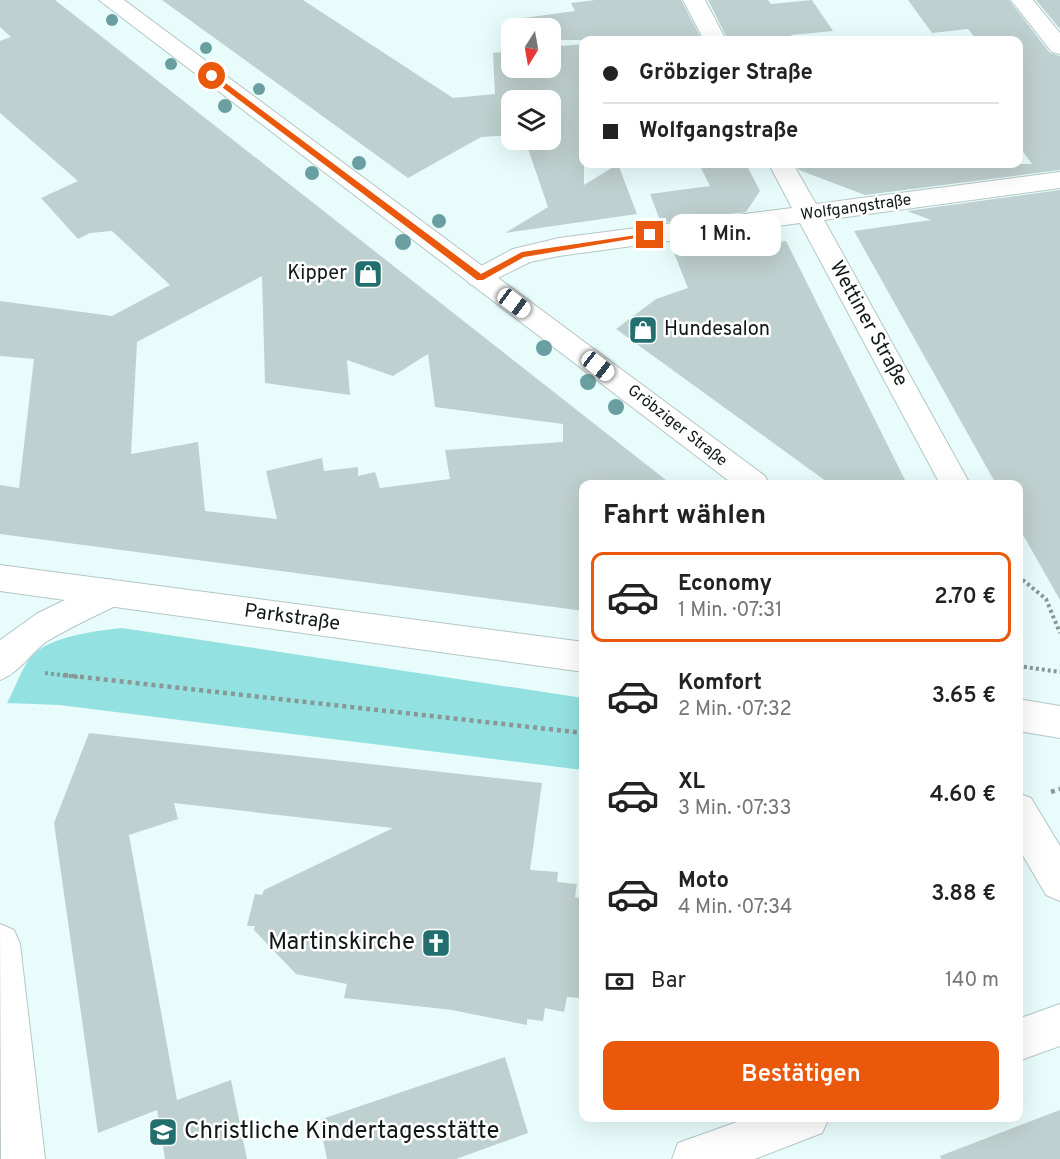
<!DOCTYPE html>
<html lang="de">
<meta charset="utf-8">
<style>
body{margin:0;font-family:Overpass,sans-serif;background:#f2f2f2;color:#222;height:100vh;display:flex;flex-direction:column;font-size:22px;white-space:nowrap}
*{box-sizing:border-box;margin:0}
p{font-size:20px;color:#767676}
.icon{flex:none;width:33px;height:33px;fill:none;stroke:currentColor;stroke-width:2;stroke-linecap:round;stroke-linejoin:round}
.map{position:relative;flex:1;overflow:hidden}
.side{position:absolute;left:579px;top:480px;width:444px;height:642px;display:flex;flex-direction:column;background:#fff;border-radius:12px;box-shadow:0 6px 24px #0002}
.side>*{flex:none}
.hud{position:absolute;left:579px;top:36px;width:444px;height:132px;border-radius:12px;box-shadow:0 6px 24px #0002;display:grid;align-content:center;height:132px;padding:0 24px;background:#fff}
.needle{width:39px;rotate:191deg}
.fabs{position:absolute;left:501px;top:18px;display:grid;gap:12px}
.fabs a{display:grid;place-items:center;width:60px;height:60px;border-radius:12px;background:#fff;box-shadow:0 6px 24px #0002;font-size:30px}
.end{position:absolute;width:27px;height:27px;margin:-14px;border:8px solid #ea580c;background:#fff;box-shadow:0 0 0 3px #fff}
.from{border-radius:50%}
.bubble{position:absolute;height:42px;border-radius:12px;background:#fff;box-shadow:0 6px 24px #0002;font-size:20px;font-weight:600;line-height:42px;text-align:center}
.car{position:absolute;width:18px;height:36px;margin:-18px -9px;border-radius:8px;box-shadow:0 0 4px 2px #0007;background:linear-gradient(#fff 24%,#345 0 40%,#fff 0 76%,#345 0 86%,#fff 0)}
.hud b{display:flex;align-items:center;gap:21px;height:57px;font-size:22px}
.hud b+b{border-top:2px solid #e0e0e0}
.hud i{width:15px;height:15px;background:#222}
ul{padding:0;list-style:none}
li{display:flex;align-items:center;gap:18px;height:90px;margin:0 12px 9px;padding:0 12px;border:3px solid transparent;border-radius:12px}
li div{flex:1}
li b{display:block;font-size:22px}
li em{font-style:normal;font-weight:600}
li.selected{border-color:#ea580c}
li>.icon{width:54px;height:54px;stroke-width:1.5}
h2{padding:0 24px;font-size:27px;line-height:72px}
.pay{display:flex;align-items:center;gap:15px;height:66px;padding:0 24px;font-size:22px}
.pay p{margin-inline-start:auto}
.button{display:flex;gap:12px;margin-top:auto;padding:12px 24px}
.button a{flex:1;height:69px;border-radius:12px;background:#ea580c;color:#fff;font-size:24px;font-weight:600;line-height:69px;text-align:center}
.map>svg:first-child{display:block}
.green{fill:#94e1e1}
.building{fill:#bed0cf;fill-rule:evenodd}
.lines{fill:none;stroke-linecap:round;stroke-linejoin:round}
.street-casing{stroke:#b4c6c6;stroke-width:2}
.secondary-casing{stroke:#b4c6c6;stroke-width:2}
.path-far1{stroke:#8a9797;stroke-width:4;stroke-dasharray:3 3;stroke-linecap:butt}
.path{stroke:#8a9797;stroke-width:4.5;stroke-dasharray:4 4;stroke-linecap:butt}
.street{fill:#fff;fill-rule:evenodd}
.secondary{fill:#fff;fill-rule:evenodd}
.tree{fill:#699fa0}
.route{fill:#ea580c}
.labels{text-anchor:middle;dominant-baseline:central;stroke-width:5;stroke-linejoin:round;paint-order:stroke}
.far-street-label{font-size:16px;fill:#121818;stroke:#fff}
.poi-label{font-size:20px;fill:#121818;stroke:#fff;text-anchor:end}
.street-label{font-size:20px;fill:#121818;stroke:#fff}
.near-poi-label{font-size:24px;fill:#121818;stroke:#fff;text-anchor:end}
</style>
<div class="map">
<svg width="1060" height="1159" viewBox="0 0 1060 1159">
<rect width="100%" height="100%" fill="#e9fcfc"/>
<!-- green -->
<path class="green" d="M 122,628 L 583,698 L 583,770 L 59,705 L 7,703 C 15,689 21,669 31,657 C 49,636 96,631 122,628 Z"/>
<!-- building -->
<g class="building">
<path d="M 0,0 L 55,0 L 671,484 L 584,484 L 584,611 L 0,534 L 0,485 L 19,488 L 34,359 L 0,356 L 0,301 L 112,316 L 170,285 L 112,231 L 90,233 L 78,239 L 41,198 L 78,181 L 0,113 L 0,41 L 11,37 L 0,27 ZM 262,276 L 265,383 L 350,395 L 347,360 L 393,376 L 428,354 L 435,407 L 563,424 L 563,442 L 445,450 L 450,479 L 380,488 L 375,472 L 358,476 L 358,467 L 324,471 L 322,458 L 266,471 L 277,519 L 205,511 L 198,442 L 131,454 L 137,342 Z"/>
<polygon points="162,0 303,0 453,98 495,94 493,53 512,51 512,68 550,68 550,47 584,44 584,185 618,164 637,214 505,233 548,207 525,140 550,140 550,100 512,100 512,135 481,137 408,178"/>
<polygon points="595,0 681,0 702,40 550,40 550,28 512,28 510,40 509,20 575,11 571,3"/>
<polygon points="708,0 768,0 771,4 812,0 833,31 791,35 794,40 728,40"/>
<polygon points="908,0 1009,0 1050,53 1060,56 1060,170 865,195 799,170 795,164 1032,164 1018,145 1018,40 977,40 968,29 932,33"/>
<polygon points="1036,0 1060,0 1060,29"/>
<polygon points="699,164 746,164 760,191 746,212 661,223 650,194 710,186"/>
<polygon points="1060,190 1060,600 1018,526 1018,484 996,484 854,231 931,220 907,211"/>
<polygon points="731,235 720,250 786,241 907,484 830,484 616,329 656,299 688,288 670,243"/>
<polygon points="89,733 542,783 530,870 558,872 557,882 577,884 575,897 584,899 581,998 567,997 564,1012 545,1008 543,1021 527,1019 527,1025 452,1010 344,998 347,984 296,974 254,930 255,926 247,926 255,894 262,895 264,890 393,828 174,803 178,819 129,835 177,1100 231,1080 247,1159 165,1159 157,1110 98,1133 54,823"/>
<polygon points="505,1057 528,1133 456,1159 327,1159 319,1120"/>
<polygon points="1060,1110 1060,1159 941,1159 940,1156"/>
</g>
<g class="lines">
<!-- street casing -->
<g class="street-casing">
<g id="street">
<polygon points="683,0 705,0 726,40 704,40"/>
<polygon points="1011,0 1033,0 1060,33 1060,54 1052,52"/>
<polygon points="769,164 793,164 816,204 1060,172 1060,188 824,220 970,484 940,484 800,223 559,256 530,262 480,287 470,284 466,278 470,272 513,249 559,238 792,208"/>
<path d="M 109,579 L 121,583 L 126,593 L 121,603 C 96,616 70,627 46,642 C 30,654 19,673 0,680 L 0,640 L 38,613 Z"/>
<polygon points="1018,793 1031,798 1060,846 1060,901 1046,895 1018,847"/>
<polygon points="0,924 14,930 20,944 45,1159 1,1159"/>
<polygon points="1060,1004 1060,1046 1018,1061 1018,1019"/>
<polygon points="748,1118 829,1118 822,1133 755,1159 672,1159 678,1143"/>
</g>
</g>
<!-- secondary casing -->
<g class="secondary-casing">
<g id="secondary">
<polygon points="99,0 124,0 765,476 769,484 733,484"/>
<polygon points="0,565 584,642 584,672 0,591"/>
<polygon points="1018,699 1060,706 1060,738 1018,731"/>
</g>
</g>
<!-- path-far1 -->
<g class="path-far1">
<polyline points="1018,576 1046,599 1060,633"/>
<polyline points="1018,666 1060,672"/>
<polyline points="45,673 78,677"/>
</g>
<!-- path -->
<g class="path">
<polyline points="64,675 584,733"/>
<polyline points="1051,792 1060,789"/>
</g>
<!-- street -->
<use href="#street" class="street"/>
<!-- secondary -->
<use href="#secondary" class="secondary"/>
</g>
<!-- trees -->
<g class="tree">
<circle cx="112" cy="20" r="6"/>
<circle cx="206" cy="48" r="6"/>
<circle cx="171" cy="64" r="6"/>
<circle cx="259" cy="89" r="6"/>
<circle cx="225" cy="106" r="7"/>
<circle cx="359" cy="163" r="7"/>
<circle cx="312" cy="173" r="7"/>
<circle cx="439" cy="221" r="7"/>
<circle cx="403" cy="242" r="8"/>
<circle cx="544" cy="348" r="8"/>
<circle cx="588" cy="382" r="8"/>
<circle cx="616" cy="407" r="8"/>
</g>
<!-- route -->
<polygon class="route" points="210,75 215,75 481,274 522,252 650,233 654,235 524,257 483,280 477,280 210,78"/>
<!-- icons -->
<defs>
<g id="shop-square" transform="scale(1.5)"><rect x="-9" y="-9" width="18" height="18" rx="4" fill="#236f6f" stroke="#fff"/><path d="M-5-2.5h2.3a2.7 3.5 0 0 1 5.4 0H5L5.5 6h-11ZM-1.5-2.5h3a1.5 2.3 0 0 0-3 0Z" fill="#fff"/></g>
<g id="church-square" transform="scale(1.5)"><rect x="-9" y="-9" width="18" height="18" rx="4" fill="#236f6f" stroke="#fff"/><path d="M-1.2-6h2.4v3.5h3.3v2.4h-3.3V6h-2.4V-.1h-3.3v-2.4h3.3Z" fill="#fff"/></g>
<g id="school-square" transform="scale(1.5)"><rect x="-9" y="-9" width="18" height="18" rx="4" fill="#236f6f" stroke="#fff"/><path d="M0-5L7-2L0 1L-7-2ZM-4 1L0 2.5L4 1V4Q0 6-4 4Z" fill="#fff"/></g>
</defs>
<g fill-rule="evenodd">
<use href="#shop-square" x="368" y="274"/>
<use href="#shop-square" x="643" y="330"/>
<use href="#church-square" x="436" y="943"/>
<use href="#school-square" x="163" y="1132"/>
</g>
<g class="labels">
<!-- far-street labels -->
<g class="far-street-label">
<text transform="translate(856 208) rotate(-8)">Wolfgangstraße</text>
<text transform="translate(677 426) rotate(38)">Gröbziger Straße</text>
</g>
<!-- poi labels -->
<g class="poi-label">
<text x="347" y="274">Kipper</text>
<text x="664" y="330" text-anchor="start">Hundesalon</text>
</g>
<!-- street labels -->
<g class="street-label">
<text transform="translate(868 324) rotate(61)">Wettiner Straße</text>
<text transform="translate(292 618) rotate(8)">Parkstraße</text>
</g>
<!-- near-poi labels -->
<g class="near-poi-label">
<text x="415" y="943">Martinskirche</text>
<text x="184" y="1132" text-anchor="start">Christliche Kindertagesstätte</text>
</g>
</g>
</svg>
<div class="fabs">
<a><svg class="needle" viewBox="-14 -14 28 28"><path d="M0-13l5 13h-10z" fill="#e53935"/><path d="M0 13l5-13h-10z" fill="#767676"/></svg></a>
<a><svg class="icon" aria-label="layers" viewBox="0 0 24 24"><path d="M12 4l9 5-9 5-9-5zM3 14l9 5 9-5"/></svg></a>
</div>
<i class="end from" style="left:212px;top:76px"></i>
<i class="end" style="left:650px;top:235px"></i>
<div class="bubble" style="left:670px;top:214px;width:111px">1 Min.</div>
<i class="car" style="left:514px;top:303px;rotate:127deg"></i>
<i class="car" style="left:598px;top:366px;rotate:128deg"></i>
<div class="hud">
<b><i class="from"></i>Gröbziger Straße</b>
<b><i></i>Wolfgangstraße</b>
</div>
<section class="side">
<h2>Fahrt wählen</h2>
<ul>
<li class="selected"><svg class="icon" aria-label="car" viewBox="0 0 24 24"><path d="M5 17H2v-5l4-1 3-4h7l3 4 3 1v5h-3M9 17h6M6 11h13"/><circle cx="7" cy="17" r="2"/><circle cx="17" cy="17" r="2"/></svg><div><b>Economy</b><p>1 Min. · 07:31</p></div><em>2.70 €</em></li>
<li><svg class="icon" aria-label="car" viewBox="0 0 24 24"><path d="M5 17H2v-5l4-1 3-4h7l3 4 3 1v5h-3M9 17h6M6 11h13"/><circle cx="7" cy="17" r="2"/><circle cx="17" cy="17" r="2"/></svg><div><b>Komfort</b><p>2 Min. · 07:32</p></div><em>3.65 €</em></li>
<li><svg class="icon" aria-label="car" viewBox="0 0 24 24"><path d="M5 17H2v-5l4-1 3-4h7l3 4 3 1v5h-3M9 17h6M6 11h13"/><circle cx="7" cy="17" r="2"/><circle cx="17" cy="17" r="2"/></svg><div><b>XL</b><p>3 Min. · 07:33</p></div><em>4.60 €</em></li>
<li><svg class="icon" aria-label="car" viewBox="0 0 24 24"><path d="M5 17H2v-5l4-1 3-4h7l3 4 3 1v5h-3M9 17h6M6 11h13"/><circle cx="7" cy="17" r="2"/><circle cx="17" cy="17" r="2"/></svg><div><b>Moto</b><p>4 Min. · 07:34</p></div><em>3.88 €</em></li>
</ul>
<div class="pay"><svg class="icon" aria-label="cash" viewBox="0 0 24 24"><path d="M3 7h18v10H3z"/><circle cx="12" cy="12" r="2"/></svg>Bar<p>140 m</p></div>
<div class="button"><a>Bestätigen</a></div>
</section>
</div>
